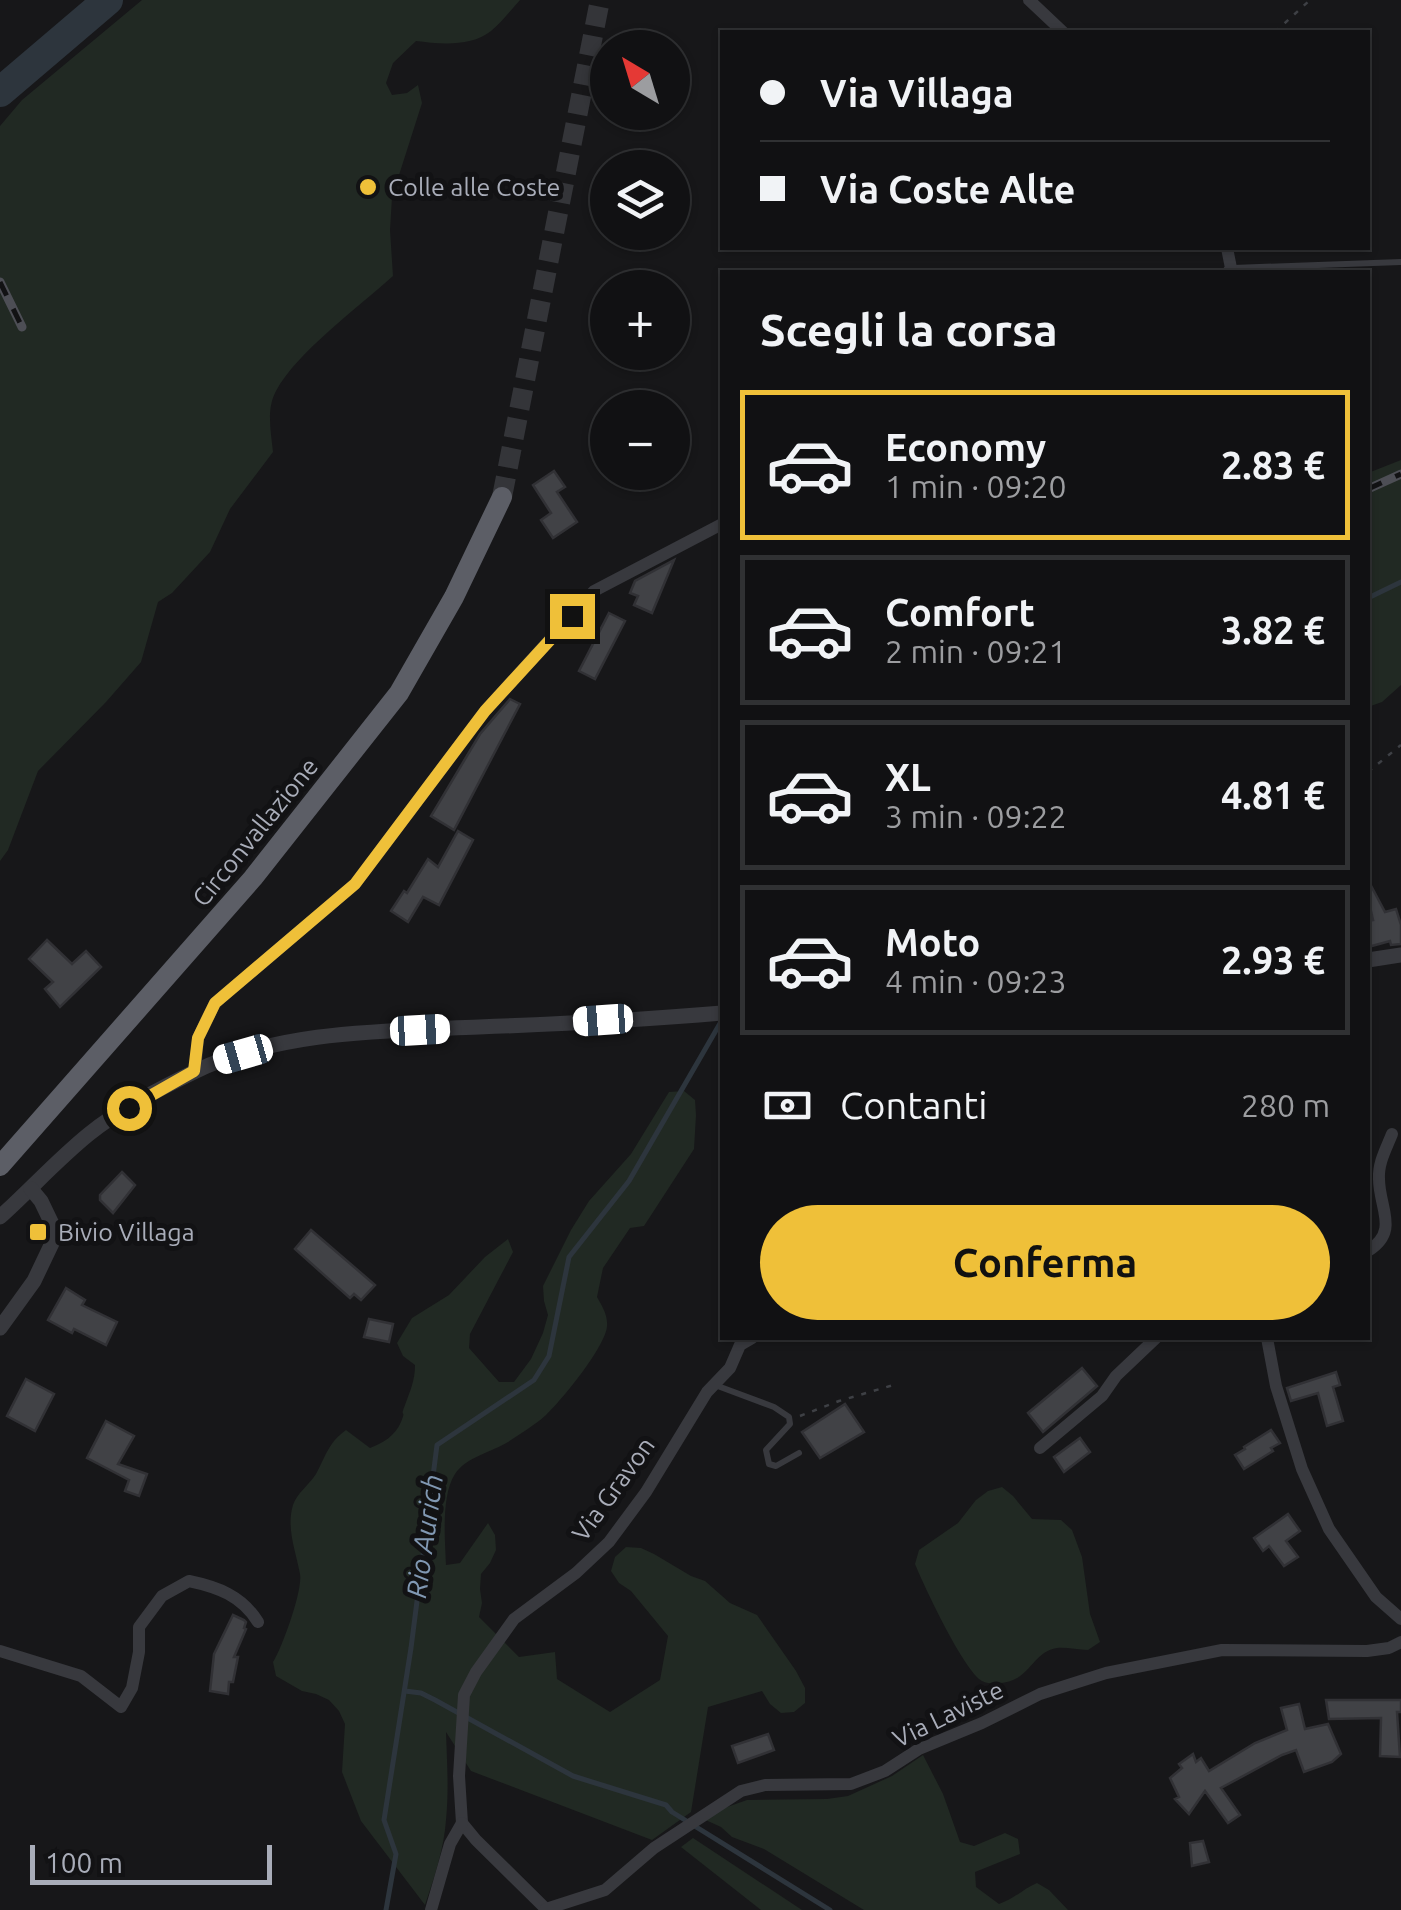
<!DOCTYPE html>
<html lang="it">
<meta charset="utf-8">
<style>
body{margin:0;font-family:Ubuntu,sans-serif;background:#1e1f21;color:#f1f3f6;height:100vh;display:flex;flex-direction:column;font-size:38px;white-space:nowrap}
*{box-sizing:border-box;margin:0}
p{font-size:32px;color:#9c9da0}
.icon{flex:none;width:55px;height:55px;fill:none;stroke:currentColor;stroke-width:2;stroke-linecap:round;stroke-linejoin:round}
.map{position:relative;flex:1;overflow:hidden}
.sheet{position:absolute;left:720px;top:270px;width:650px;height:1070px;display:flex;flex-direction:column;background:#111113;border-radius:0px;box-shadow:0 2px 8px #0004,0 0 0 2px #303133}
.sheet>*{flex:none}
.guide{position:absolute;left:720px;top:30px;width:650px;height:220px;border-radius:0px;box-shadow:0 2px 8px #0004,0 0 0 2px #303133;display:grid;align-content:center;height:220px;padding:0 40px;background:#111113}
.needle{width:65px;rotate:322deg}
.fabs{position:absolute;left:590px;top:30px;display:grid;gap:20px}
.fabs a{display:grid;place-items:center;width:100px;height:100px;border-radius:50%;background:#111113;box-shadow:0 2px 8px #0004,0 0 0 2px #303133;font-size:50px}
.scale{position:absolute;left:30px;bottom:25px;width:242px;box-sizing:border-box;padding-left:10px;border:5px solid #a9adb9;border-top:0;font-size:28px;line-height:35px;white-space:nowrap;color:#a9adb9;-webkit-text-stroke:8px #121214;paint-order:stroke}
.end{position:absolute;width:45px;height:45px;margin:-22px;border:12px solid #efc039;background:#111;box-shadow:0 0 0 5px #111}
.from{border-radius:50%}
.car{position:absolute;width:30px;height:60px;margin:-30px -15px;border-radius:12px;box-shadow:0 0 8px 2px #0007;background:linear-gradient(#fff 24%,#345 0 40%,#fff 0 76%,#345 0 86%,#fff 0)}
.guide b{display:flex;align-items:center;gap:35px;height:95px;font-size:38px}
.guide b+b{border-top:2px solid #303133}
.guide i{width:25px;height:25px;background:#f1f3f6}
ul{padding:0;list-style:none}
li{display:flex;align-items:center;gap:30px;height:150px;margin:0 20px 15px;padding:0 20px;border:5px solid #303133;border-radius:0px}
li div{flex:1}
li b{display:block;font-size:38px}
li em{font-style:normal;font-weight:700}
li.current{border-color:#efc039}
li>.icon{width:90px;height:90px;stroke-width:1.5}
h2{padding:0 40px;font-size:45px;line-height:120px}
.pay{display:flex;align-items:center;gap:25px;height:110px;padding:0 40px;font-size:38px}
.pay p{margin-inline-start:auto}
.cta{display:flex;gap:20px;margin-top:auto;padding:20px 40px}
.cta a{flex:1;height:115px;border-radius:60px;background:#efc039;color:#111;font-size:40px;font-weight:700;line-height:115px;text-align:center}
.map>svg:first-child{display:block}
.green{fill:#212923}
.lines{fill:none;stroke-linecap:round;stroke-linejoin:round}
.stream{stroke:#2d353d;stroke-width:5}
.river{stroke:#2d353d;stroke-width:30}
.building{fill:#414246;stroke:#313135;stroke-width:2.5}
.trunk-tunnel{stroke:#343539;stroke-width:20;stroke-dasharray:20 10;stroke-linecap:butt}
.path{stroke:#3e4045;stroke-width:2.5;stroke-dasharray:5 8;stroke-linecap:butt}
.service{stroke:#38393e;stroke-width:6}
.minor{stroke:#38393e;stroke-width:12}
.tertiary{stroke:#38393e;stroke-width:15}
.trunk{stroke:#5c5e66;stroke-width:20}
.rail-casing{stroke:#4d4e55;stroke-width:9}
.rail{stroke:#121214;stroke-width:5;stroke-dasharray:15;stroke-linecap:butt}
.route{stroke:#efc039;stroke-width:12}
.poi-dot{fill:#efc039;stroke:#121214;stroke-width:4}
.labels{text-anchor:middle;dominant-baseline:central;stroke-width:10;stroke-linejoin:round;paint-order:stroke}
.poi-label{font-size:25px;fill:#a9adb9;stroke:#121214;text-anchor:start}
.street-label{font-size:25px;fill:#a9adb9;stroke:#121214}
.water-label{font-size:28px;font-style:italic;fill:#8198b3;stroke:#121214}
</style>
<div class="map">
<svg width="1401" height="1910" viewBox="0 0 1401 1910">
<rect width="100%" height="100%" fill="#171719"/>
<!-- green -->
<g class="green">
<path d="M 142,0 L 520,0 C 511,10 501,23 491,31 C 471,47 440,44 416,41 L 393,63 L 386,83 L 392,95 L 407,93 L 418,85 L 422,103 L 392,197 L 390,230 L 393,276 C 360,306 296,353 276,391 C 266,409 271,432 273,452 L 230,509 L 210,552 L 172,593 L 158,602 L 141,662 L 106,702 L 38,771 L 8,850 L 0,861 L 0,126 L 22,100 Z"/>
<polygon points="1401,460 1401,685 1382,702 1368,707 1368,473"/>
<path d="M 684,1091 L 695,1100 L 696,1115 L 694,1149 L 644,1226 L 630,1228 L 603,1268 L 597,1297 C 602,1306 608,1315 607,1326 C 606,1346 562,1400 546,1415 C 535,1425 521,1433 508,1442 C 492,1452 466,1457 455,1474 C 441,1495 445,1540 446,1565 L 460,1563 L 488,1523 L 495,1535 L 496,1550 L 490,1563 L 481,1574 L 480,1589 L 482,1603 L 479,1617 L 519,1657 L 555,1652 L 557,1679 L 610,1712 L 660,1680 L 668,1636 L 631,1591 L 619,1583 L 611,1571 L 615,1557 L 626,1547 L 641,1548 L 654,1554 L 691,1576 L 705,1581 L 730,1603 L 757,1615 L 796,1671 L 805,1688 L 805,1703 L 794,1712 L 781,1713 L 770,1704 L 762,1691 L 708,1707 L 691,1812 L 652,1840 L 471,1771 L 446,1732 C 447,1762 449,1791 446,1820 C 444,1849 434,1878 425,1905 L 361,1821 L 342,1772 L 345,1724 L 339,1711 L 329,1700 L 316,1694 L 302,1691 L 276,1676 L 273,1662 C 282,1648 303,1590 300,1574 C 296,1552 286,1528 293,1505 C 297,1493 309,1485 316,1474 C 326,1456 328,1443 346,1430 L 370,1448 C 383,1443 395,1436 401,1422 C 407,1407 399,1420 405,1405 C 410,1391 415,1381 415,1365 L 403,1356 L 397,1343 L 412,1318 L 449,1295 L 485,1257 L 508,1239 L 513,1252 L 470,1334 L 469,1348 L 499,1382 L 514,1382 L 531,1359 L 543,1333 L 548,1315 L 544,1301 L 543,1286 L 571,1230 L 589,1201 L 631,1154 L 669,1092 Z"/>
<path d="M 1002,1487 L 1013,1496 L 1032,1519 L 1061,1520 L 1072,1530 L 1082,1557 L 1090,1614 L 1100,1642 L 1088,1650 C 1078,1650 1066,1647 1057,1648 C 1036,1651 1031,1673 1013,1680 C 1004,1684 990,1685 982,1681 C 964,1671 924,1586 915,1564 L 919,1550 L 958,1523 L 976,1500 L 988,1491 Z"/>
<path d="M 923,1755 L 943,1794 L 960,1842 L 974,1846 L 1005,1833 L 1018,1839 L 1020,1854 L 975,1872 L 976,1887 L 999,1904 C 1014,1899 1023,1889 1037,1883 L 1049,1890 L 1068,1910 L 864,1910 L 764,1849 L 732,1837 L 721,1827 L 699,1817 L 747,1800 L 827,1799 L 848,1796 L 892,1776 Z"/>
<polygon points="693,1838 802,1910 761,1910 681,1847"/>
</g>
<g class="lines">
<!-- stream -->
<g class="stream">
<polyline points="1368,598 1401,582"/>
<polyline points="405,1691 421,1693 435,1700 573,1776 666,1805 672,1812 830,1910"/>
<polyline points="386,1910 396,1854 384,1820 411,1648 437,1445 534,1380 549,1356 569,1257 629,1181 722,1020"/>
</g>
<!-- river -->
<polyline class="river" points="0,92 108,0"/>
</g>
<!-- building -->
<g class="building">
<polygon points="554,471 565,487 557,492 577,522 553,538 541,520 551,513 533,485"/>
<polygon points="674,560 652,613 634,605 638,596 630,593 635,581"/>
<polygon points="609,613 625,621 595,679 579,671"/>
<polygon points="510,699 520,704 454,830 431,816 480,734"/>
<polygon points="458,831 473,840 439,905 423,897 408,922 391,911 404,891 407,893 428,859 438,867"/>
<polygon points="1368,880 1385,912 1396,909 1401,925 1401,944 1391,945 1390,941 1368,947 1368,921 1373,920 1368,898"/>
<polygon points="47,940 72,964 86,951 101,967 60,1007 45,989 53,982 29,959"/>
<polygon points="122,1172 135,1185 113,1213 100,1200 100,1195"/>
<polygon points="311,1230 375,1285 361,1300 354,1294 350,1298 295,1249"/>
<polygon points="66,1288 85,1300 82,1305 117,1322 106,1345 74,1329 72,1333 48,1320"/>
<polygon points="369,1319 393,1324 389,1342 364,1337"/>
<polygon points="1082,1368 1097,1386 1043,1432 1028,1413"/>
<polygon points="1336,1372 1340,1385 1333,1387 1343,1421 1327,1426 1318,1393 1291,1401 1287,1388"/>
<polygon points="26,1379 54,1394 35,1431 7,1416"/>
<polygon points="845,1404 864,1432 820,1458 802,1432"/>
<polygon points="106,1421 134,1436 118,1464 147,1474 139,1496 125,1491 129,1480 87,1458"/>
<polygon points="1271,1430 1280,1443 1271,1448 1273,1451 1244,1469 1235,1455 1245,1449 1244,1447"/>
<polygon points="1080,1438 1090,1452 1064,1472 1054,1457"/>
<polygon points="1288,1514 1300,1531 1286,1541 1298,1557 1284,1566 1269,1546 1263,1551 1254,1538"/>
<polygon points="233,1615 244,1620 246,1622 244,1628 246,1629 234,1657 238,1657 233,1682 229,1682 228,1694 210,1691 214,1654"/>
<polygon points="1326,1700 1401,1700 1401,1712 1397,1712 1400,1757 1380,1756 1381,1718 1329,1719"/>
<polygon points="1299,1704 1305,1729 1328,1724 1341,1754 1332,1762 1304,1772 1296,1750 1282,1755 1221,1788 1240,1815 1228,1823 1205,1791 1189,1814 1175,1799 1179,1797 1170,1778 1182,1768 1179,1764 1193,1754 1196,1762 1201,1758 1209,1771 1255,1743 1287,1730 1281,1708"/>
<polygon points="768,1734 774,1750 738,1763 732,1746"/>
<polygon points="1203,1841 1209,1862 1192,1866 1190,1843"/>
</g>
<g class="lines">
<!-- trunk-tunnel -->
<polyline class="trunk-tunnel" points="502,497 600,0"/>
<!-- path -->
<g class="path">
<polyline points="1275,32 1310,0"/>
<polyline points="1368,772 1401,745"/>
<polyline points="800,1416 839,1401 897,1384"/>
</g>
<!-- service -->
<g class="service">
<polyline points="1233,268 1401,262"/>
<polyline points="715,1385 774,1407 789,1417 790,1424 766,1450 769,1464 776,1466 799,1453"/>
</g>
<!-- minor -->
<g class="minor">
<polyline points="1029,0 1063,32"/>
<polyline points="1227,248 1231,268 1228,272"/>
<polyline points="195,1071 198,1038 215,1003 355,884 485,711 594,591 722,524"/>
<path d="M 1368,1251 C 1400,1231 1379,1208 1379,1179 C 1378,1163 1386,1149 1392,1134"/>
<polyline points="1267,1338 1276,1386 1302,1469 1329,1529 1376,1597 1401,1619"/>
<polyline points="1040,1448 1102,1396 1116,1376 1156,1338"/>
<path d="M 0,1651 L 81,1676 L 121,1707 L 132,1688 L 139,1652 L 139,1627 L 162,1596 L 189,1581 C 218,1587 242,1596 258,1622"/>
<polyline points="462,1823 459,1776 464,1695 476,1672 514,1619 576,1573 609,1542 646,1492 707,1392 730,1368 740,1345 752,1338"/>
<polyline points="462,1823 476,1840 547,1910"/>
<polyline points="546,1909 605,1890 654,1848 741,1791 765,1785 851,1784 885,1771 919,1749 982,1723 1040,1694 1106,1673 1222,1650 1367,1651 1389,1648 1401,1642"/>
<polyline points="431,1910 450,1844 462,1823"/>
</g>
<!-- tertiary -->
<g class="tertiary">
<polyline points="1368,960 1401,955"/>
<path d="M 0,1217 C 30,1190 58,1159 89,1134 C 120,1109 159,1089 194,1072 C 279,1030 387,1031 479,1027 C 560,1024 641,1020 722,1013"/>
<polyline points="0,1328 34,1281 54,1239 53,1226 41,1201 31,1189"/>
</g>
<!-- trunk -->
<polyline class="trunk" points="0,1166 253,878 399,693 454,597 502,497"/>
<!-- rail casing -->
<g class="rail-casing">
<g id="rail">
<polyline points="0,282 22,327"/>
<polyline points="1368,489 1401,474"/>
</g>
</g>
<!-- rail -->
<use href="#rail" class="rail"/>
</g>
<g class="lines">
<!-- route -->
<polyline class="route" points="129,1108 194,1071 198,1038 215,1003 355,884 485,711 572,616"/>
</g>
<!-- markers -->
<g class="poi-dot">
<circle cx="368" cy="187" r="10"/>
<rect x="28" y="1222" width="20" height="20" rx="5"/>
</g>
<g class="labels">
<!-- poi labels -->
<g class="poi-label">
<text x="388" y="187">Colle alle Coste</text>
<text x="58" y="1232">Bivio Villaga</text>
</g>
<!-- street labels -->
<g class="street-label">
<text transform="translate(255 832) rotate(-51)">Circonvallazione</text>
<text transform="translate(613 1489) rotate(-54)">Via Gravon</text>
<text transform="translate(948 1714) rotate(-26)">Via Laviste</text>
</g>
<!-- water labels -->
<g class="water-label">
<text transform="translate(424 1536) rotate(-82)">Rio Aurich</text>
</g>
</g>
</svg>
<div class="fabs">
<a><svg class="needle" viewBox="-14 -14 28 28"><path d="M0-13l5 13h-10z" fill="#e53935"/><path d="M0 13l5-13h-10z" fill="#9c9da0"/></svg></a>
<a><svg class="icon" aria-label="layers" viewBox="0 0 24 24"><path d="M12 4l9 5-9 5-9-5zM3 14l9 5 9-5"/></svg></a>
<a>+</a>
<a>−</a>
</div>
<div class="scale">100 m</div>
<i class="end from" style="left:129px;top:1108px"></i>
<i class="end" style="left:572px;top:616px"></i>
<i class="car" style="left:603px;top:1020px;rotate:266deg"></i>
<i class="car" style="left:420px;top:1030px;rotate:87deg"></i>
<i class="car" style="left:243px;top:1054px;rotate:254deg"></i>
<div class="guide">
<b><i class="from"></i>Via Villaga</b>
<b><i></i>Via Coste Alte</b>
</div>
<section class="sheet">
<h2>Scegli la corsa</h2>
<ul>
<li class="current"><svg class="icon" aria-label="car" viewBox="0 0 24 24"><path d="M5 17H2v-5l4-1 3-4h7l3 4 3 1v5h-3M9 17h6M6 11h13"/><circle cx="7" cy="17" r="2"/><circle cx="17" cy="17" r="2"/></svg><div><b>Economy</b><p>1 min · 09:20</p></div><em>2.83 €</em></li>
<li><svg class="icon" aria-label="car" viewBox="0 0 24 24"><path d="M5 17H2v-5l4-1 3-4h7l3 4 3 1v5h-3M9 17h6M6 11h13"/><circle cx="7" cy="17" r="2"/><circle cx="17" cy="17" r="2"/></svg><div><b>Comfort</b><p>2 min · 09:21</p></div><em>3.82 €</em></li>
<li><svg class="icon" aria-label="car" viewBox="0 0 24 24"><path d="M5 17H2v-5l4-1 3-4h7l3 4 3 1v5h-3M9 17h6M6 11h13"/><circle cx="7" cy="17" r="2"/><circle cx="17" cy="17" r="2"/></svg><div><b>XL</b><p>3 min · 09:22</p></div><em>4.81 €</em></li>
<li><svg class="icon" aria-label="car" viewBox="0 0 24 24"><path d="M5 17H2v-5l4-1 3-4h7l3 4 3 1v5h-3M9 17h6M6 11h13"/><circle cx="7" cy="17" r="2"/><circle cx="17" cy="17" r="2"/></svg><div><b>Moto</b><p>4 min · 09:23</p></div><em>2.93 €</em></li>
</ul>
<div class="pay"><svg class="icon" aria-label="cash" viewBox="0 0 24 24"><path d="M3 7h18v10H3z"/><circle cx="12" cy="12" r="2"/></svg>Contanti<p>280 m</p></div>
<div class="cta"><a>Conferma</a></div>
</section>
</div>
